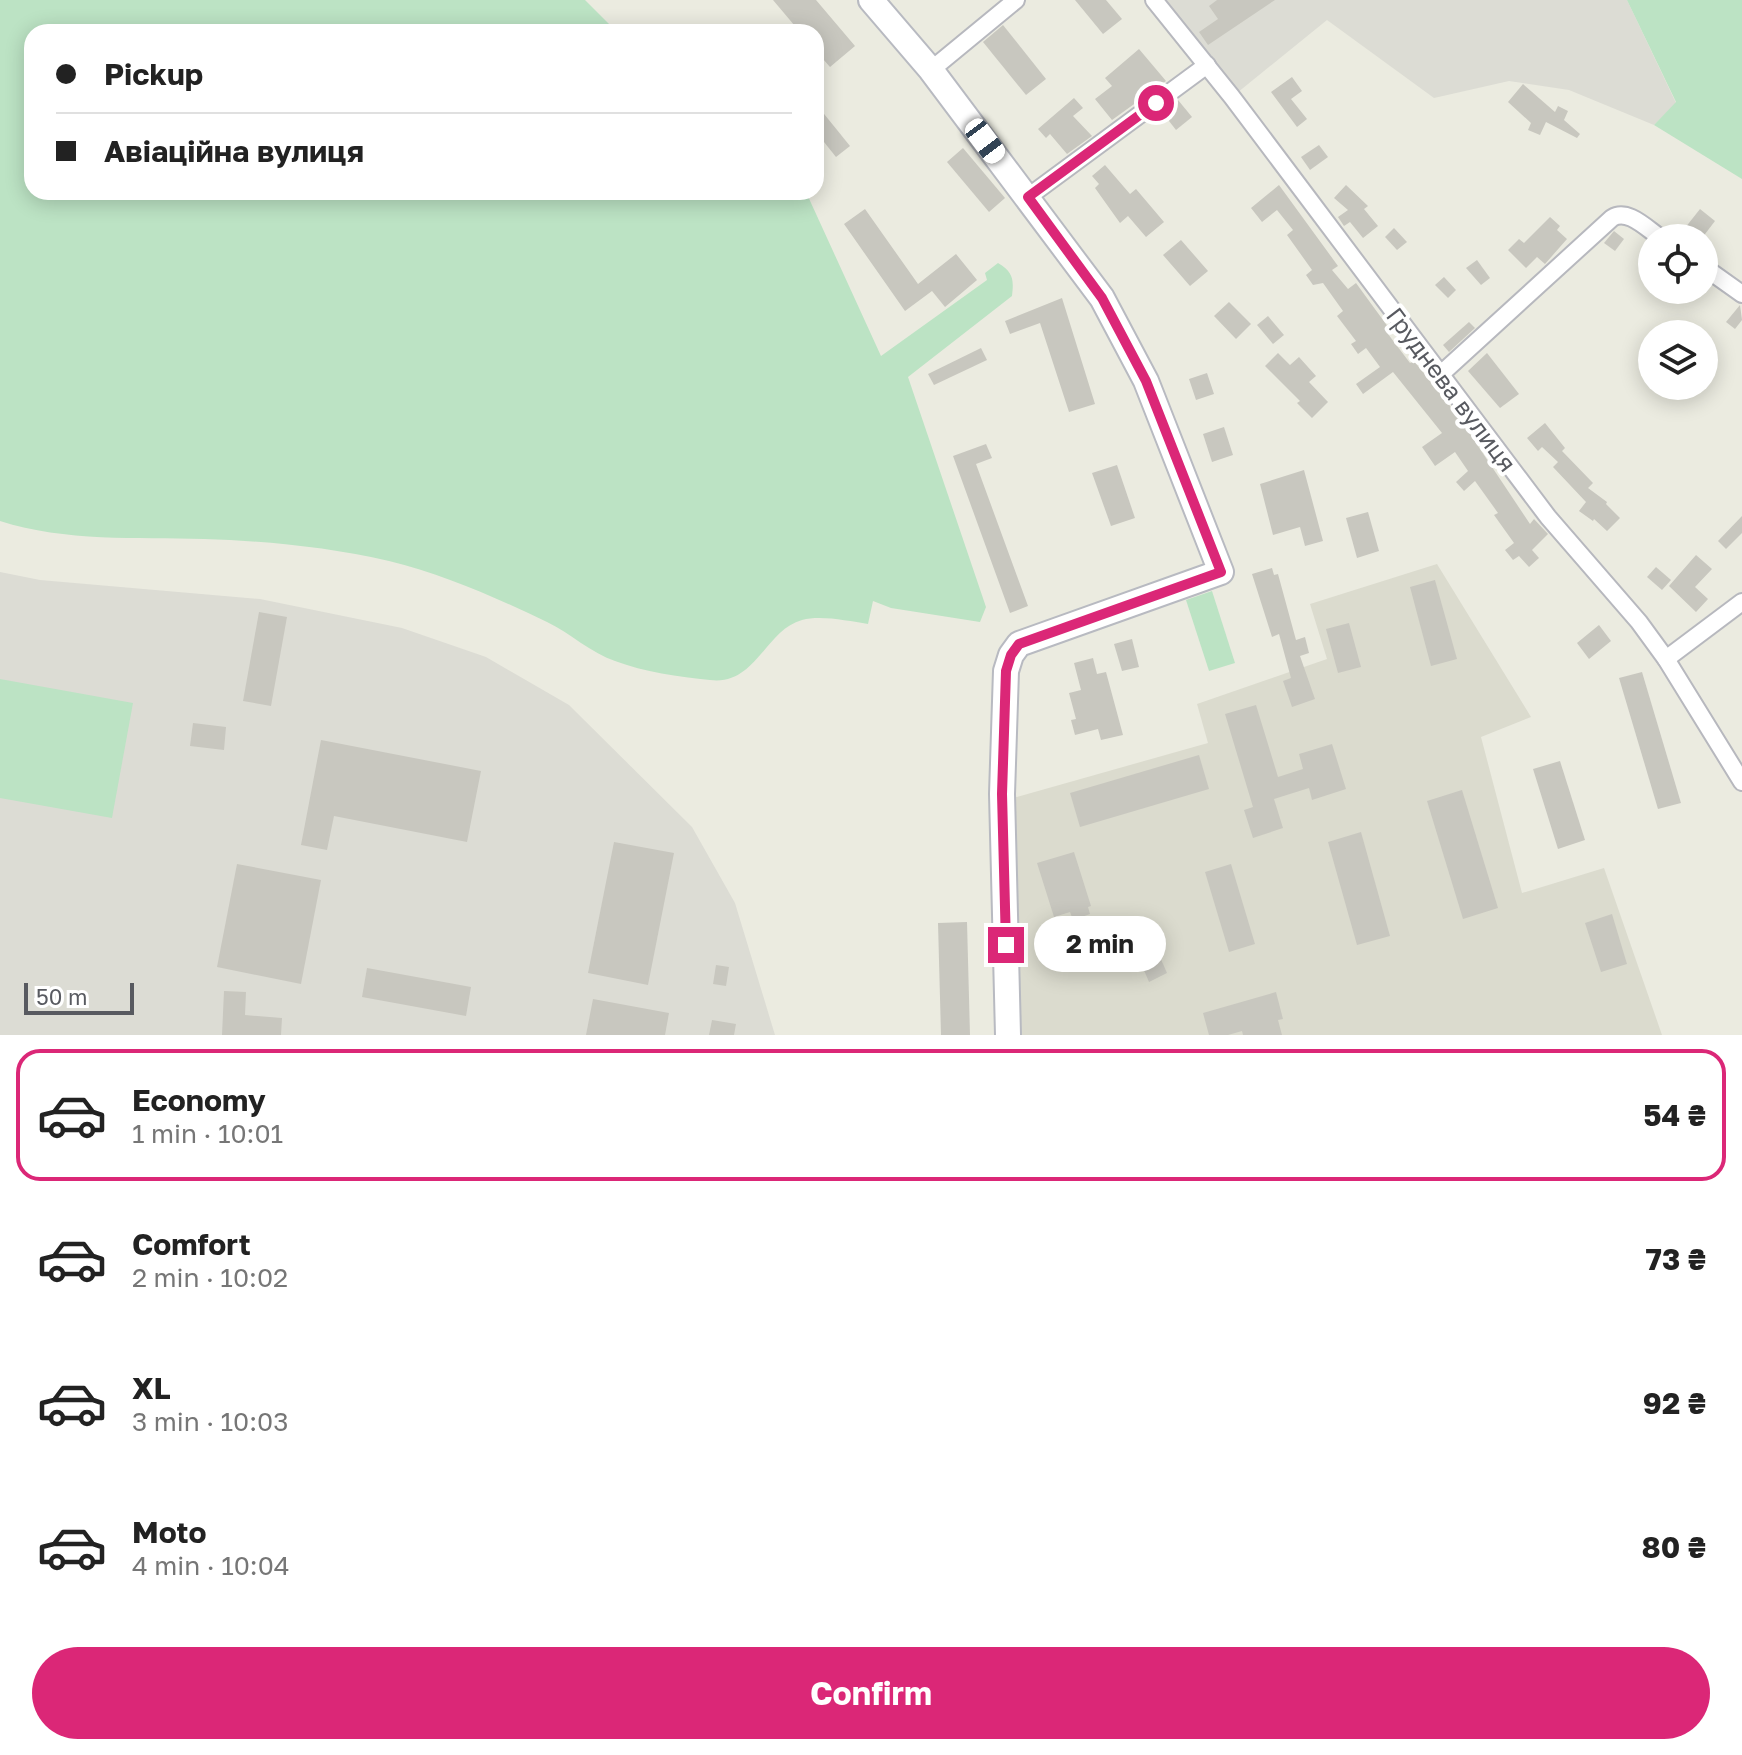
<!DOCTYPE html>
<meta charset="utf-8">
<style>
body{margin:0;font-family:"Golos Text",sans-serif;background:#f6f6f6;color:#222;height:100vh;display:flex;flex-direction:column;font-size:30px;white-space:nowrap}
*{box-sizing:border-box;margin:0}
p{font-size:26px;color:#767676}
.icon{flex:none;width:44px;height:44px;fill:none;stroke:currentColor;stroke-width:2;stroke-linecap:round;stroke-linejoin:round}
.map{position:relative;height:1035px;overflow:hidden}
.details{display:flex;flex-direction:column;background:#fff;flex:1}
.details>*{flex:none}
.hud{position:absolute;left:24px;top:24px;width:800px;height:176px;border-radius:24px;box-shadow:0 4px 20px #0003;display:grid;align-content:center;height:176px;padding:0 32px;background:#fff}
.fabs{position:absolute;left:1638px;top:224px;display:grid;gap:16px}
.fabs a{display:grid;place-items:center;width:80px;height:80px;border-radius:50%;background:#fff;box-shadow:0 4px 20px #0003;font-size:40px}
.scale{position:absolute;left:24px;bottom:20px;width:110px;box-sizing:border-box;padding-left:8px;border:4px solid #585a60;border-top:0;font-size:22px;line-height:28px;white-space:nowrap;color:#585a60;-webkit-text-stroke:6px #fff;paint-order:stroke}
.end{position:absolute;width:36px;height:36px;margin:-18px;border:10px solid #db2777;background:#fff;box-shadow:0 0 0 4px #fff}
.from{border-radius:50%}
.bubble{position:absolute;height:56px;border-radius:28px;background:#fff;box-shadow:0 4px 20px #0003;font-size:26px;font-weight:700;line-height:56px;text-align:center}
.car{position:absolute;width:24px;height:48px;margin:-24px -12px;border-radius:10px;box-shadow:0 0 6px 2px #0007;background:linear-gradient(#fff 24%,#345 0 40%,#fff 0 76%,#345 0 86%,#fff 0)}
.hud b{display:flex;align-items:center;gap:28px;height:76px;font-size:30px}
.hud b+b{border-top:2px solid #e0e0e0}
.hud i{width:20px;height:20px;background:#222}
ul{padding:14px 0 0;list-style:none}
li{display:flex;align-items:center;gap:24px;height:132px;margin:0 16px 12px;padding:0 16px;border:4px solid transparent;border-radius:24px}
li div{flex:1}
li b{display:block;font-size:30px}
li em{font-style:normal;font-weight:700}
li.on{border-color:#db2777}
li>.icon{width:72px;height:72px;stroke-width:1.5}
.button{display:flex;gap:16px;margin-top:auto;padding:16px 32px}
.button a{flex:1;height:92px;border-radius:48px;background:#db2777;color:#fff;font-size:32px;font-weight:700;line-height:92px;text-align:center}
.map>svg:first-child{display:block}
.industrial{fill:#dcdcd4}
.education{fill:#dbdbce}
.green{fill:#bce3c4}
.building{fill:#c8c7bf}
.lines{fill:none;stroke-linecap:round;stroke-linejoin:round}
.street-casing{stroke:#b7b8be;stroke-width:20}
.secondary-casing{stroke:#b8bac1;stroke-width:28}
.street{stroke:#fff;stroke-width:16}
.secondary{stroke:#fff;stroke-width:24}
.route{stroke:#db2777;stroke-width:10}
.labels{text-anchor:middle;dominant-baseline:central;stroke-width:8;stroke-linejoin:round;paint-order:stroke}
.street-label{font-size:24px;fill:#585a60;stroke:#fff}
</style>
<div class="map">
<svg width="1742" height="1035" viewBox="0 0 1742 1035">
<rect width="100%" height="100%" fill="#ebebe0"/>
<!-- industrial -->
<g class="industrial">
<polygon points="1154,0 1627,0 1676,103 1654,125 1569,90 1509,81 1434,98 1327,20 1232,97"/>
<polygon points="0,572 40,580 260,599 402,628 486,657 569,705 692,827 735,903 775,1035 0,1035"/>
</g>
<!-- education -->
<polygon class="education" points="1437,564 1531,717 1481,737 1522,893 1604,868 1662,1035 1019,1035 1013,798 1208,743 1197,704 1327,659 1310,604"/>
<!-- green -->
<g class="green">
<path d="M 0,0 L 585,0 L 617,32 L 32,32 L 32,192 L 806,192 L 881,356 L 987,280 L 985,273 L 998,263 C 1013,272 1014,279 1012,296 L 908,377 L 986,607 L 980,622 L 891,608 L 873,601 L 868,624 C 848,621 821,615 802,620 C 765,630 756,686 710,680 C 679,677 644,672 615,661 C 591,653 570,633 547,622 C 497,598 443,574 389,561 C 328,547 266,541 204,539 C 136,537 66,542 0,521 Z"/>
<polygon points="1627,0 1742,0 1742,179 1654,125 1676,102"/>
<polygon points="1212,591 1235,663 1209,671 1186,600"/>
<polygon points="0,679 133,703 112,818 0,798"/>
</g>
<!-- building -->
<g class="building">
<polygon points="773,0 816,0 855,46 830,67 816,51 816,32 800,32"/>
<polygon points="1075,0 1106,0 1122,19 1103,34"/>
<polygon points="1217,0 1275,0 1208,45 1199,32 1218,19 1209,6"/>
<polygon points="1003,25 1046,79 1026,95 983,42"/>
<polygon points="1139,49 1166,81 1112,120 1095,99 1112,86 1105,78"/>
<polygon points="1292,77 1302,91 1291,99 1307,119 1297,127 1271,92"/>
<polygon points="1523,84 1555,112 1558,106 1568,111 1564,120 1580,134 1577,138 1546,122 1540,135 1528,130 1531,123 1508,102"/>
<polygon points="1074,98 1083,108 1073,116 1092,136 1067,154 1050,134 1046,138 1038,129"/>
<polygon points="1178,100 1192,117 1176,130 1162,112"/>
<polygon points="816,104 850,146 836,157 816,132"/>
<polygon points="1319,145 1328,157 1310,170 1301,157"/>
<polygon points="963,148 1005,198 989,212 947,162"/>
<polygon points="1105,165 1130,194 1136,189 1164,222 1146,237 1128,216 1120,223 1095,188 1099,184 1092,176"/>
<polygon points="1279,185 1338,266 1332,270 1348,289 1356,283 1391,331 1388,334 1410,363 1414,361 1458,416 1530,524 1534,519 1548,534 1532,550 1539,558 1529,567 1519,556 1513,560 1505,550 1514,543 1494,515 1498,513 1475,481 1464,491 1456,482 1468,471 1455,452 1435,466 1422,447 1442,433 1393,372 1363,394 1356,384 1380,367 1366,348 1358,354 1351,344 1356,341 1337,316 1343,311 1323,283 1313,285 1306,275 1312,270 1287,235 1293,230 1277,210 1262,222 1251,208"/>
<polygon points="1346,185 1368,206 1364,209 1378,226 1363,238 1350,222 1344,226 1338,217 1348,210 1334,198"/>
<polygon points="865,209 918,284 956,254 977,280 945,307 932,291 905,311 844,224"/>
<polygon points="1700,209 1715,221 1702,238 1698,238 1685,228"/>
<polygon points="1550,217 1560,226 1557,230 1567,239 1545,264 1537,257 1526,268 1508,250 1519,239 1524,243"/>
<polygon points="1394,228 1407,242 1397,250 1385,237"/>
<polygon points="1614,231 1624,239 1615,251 1604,243"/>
<polygon points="1181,240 1208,271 1190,286 1163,255"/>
<polygon points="1477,260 1490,278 1481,285 1466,268"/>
<polygon points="1444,277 1456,290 1448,298 1435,285"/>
<polygon points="1062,298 1095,404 1069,412 1040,323 1010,334 1005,321"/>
<polygon points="1229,302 1251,324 1236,339 1214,316"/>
<polygon points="1740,305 1742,320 1735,329 1726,322"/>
<polygon points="1268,316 1284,335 1273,344 1257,325"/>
<polygon points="1469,322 1475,328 1449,352 1443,345"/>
<polygon points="981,348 987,360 934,385 928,374"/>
<polygon points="1278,353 1290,365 1299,357 1316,376 1309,382 1328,402 1312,418 1297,403 1300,401 1265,366"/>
<polygon points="1487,353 1519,394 1500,408 1468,371"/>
<polygon points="1207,373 1214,394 1196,400 1189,379"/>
<polygon points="1545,423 1565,448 1562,451 1593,483 1588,488 1607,502 1606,504 1620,518 1607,531 1594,519 1593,521 1579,511 1586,502 1553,467 1558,462 1542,447 1538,451 1527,438"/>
<polygon points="1224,427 1233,455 1212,462 1203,434"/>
<polygon points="986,444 992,458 976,464 1028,606 1010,613 953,456"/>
<polygon points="1117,465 1135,518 1111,526 1092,473"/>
<polygon points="1304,470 1323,541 1305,546 1300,527 1273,535 1260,484"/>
<polygon points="1368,512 1379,551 1357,558 1346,518"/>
<polygon points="1742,516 1742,533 1726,549 1718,541"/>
<polygon points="1696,555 1712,569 1695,587 1708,599 1696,612 1669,586"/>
<polygon points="1656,567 1671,580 1662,590 1647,577"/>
<polygon points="1272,568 1274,575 1278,574 1296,640 1305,637 1309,653 1300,656 1315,699 1292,707 1283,681 1291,678 1279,634 1272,637 1252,574"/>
<polygon points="1435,580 1457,659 1431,666 1410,587"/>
<polygon points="259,612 287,617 271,706 243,701"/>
<polygon points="1349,623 1361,667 1338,673 1326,629"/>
<polygon points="1599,625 1611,641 1589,659 1577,643"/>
<polygon points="1132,639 1139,667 1122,671 1114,644"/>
<polygon points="1093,658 1097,674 1106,672 1123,735 1101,740 1098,729 1075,735 1071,720 1076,719 1069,693 1081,690 1074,663"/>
<polygon points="1642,672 1681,803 1658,809 1619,678"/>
<polygon points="1256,705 1278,777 1303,769 1299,754 1332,744 1346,789 1312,800 1309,788 1274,799 1283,828 1253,838 1244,810 1253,807 1225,714"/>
<polygon points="193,723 226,727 224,750 190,746"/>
<polygon points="321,740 481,771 467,842 334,816 327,850 301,845"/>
<polygon points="1199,755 1209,789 1080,827 1070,793"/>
<polygon points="1560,761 1585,840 1558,849 1533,769"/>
<polygon points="1462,790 1498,908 1463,919 1427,801"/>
<polygon points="1361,832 1390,936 1357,945 1328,842"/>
<polygon points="614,842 674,853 648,985 588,973"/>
<polygon points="1074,852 1091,906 1088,907 1090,914 1073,920 1070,912 1054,917 1037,863"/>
<polygon points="237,864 321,880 301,984 217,967"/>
<polygon points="1231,864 1255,944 1229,952 1205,872"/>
<polygon points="1612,914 1627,964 1601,972 1585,923"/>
<polygon points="967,922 970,1035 941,1035 938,923"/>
<polygon points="1153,941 1167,973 1149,982 1135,949"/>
<polygon points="716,965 729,967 726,986 713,984"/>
<polygon points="367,968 471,987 466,1016 362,997"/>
<polygon points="224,991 246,992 245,1015 282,1018 281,1035 222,1035"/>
<polygon points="1276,992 1283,1019 1278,1020 1282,1035 1243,1035 1242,1031 1228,1035 1209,1035 1203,1013"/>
<polygon points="593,999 669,1013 665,1035 586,1035"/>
<polygon points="712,1020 736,1024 734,1035 709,1035"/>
</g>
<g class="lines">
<!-- street casing -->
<g class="street-casing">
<g id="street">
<polyline points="1154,0 1232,97 1548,517 1639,622 1666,659 1742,782"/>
<polyline points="931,70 1016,0"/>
<polyline points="1028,197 1207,65"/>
<polyline points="1704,267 1742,294"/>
<path d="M 1441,374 L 1612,218 C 1628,208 1647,229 1661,238"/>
<polyline points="1666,659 1742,602"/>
</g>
</g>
<!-- secondary casing -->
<g class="secondary-casing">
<polyline id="secondary" points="871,0 931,70 1102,298 1146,381 1221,572 1019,644 1011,655 1006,671 1002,794 1008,1035"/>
</g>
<!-- street -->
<use href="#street" class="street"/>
<!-- secondary -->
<use href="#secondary" class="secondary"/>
</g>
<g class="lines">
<!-- route -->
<polyline class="route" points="1006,945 1002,794 1006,671 1011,655 1019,644 1221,572 1146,381 1102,298 1028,197 1156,103"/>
</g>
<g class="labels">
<!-- street labels -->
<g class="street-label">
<text transform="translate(1452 389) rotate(53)">Груднева вулиця</text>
</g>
</g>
</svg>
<div class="fabs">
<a><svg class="icon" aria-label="locate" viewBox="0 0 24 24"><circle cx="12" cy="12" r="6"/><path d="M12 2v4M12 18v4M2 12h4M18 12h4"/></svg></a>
<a><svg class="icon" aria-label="layers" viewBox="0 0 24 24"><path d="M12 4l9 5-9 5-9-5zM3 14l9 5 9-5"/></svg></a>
</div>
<div class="scale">50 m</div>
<i class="end from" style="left:1156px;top:103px"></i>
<i class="end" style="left:1006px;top:945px"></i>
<div class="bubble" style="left:1034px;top:916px;width:132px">2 min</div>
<i class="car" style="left:985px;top:141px;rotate:143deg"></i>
<div class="hud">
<b><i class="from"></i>Pickup</b>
<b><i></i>Авіаційна вулиця</b>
</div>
</div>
<section class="details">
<ul>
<li class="on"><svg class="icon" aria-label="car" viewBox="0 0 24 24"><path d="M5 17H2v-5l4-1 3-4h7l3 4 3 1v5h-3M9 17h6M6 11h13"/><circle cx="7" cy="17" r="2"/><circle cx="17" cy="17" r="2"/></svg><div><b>Economy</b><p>1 min · 10:01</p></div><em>54 ₴</em></li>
<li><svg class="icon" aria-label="car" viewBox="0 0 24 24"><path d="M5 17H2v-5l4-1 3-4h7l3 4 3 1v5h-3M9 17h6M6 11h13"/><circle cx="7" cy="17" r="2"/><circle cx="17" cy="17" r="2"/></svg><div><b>Comfort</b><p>2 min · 10:02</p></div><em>73 ₴</em></li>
<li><svg class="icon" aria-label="car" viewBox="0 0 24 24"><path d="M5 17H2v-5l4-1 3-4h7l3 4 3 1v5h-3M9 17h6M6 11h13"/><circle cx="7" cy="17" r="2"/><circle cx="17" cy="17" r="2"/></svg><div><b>XL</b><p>3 min · 10:03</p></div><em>92 ₴</em></li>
<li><svg class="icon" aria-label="car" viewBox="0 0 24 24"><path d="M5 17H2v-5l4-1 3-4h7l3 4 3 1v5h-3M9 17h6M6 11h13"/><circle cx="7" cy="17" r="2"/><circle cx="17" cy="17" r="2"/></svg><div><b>Moto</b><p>4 min · 10:04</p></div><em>80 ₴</em></li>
</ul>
<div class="button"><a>Confirm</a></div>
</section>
